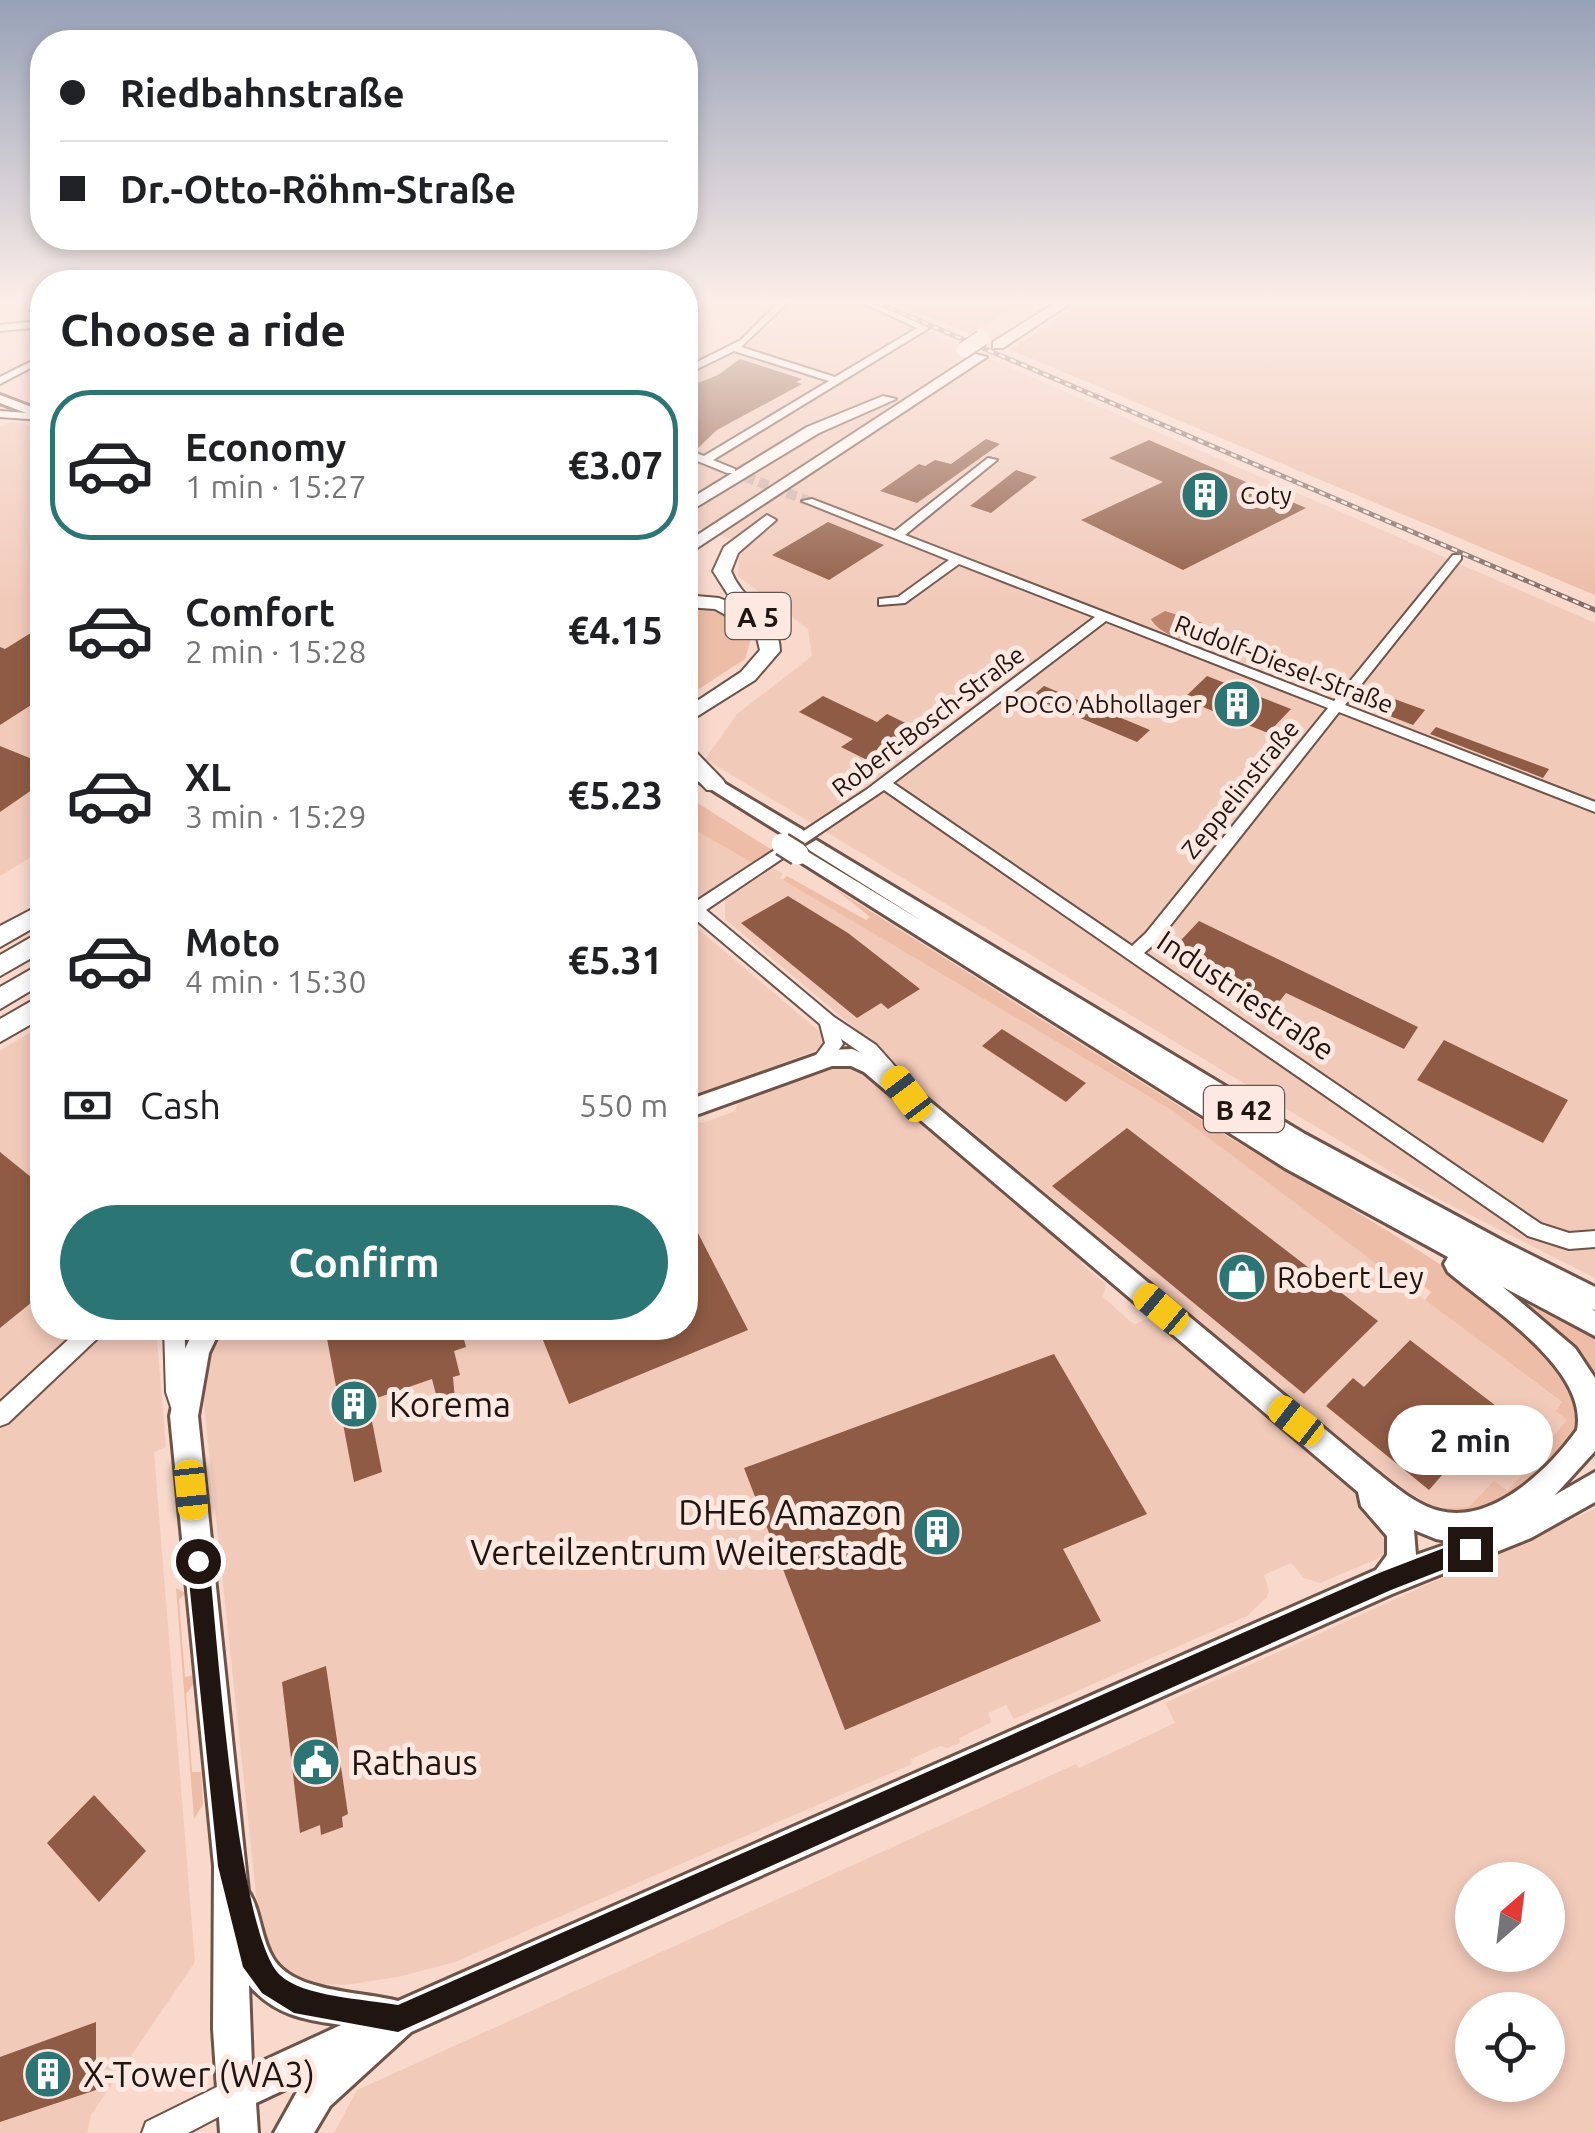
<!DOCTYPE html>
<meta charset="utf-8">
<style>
body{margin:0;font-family:Ubuntu,sans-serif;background:#f2f2f2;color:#202124;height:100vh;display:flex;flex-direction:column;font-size:38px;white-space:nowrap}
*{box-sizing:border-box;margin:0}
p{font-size:32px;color:#757577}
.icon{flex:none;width:55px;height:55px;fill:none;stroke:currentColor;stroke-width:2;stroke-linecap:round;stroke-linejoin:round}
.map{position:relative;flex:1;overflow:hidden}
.panel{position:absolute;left:30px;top:270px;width:668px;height:1070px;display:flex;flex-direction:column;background:#fff;border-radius:40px;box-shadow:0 5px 15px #0003}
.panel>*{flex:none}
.guide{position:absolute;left:30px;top:30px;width:668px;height:220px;border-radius:40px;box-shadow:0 5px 15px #0003;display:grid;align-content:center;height:220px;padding:0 30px;background:#fff}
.needle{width:65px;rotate:28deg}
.tools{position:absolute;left:1455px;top:1862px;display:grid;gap:20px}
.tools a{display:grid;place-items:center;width:110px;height:110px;border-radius:50%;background:#fff;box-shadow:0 5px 15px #0003;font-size:50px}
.end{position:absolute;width:45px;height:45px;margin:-22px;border:12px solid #201511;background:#fff;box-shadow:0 0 0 5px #fff}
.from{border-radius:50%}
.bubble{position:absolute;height:70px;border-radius:35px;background:#fff;box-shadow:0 5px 15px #0003;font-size:32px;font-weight:700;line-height:70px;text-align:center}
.car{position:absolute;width:30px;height:60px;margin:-30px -15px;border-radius:12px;box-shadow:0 0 8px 2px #0007;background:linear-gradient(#f5c518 24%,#345 0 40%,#f5c518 0 76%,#345 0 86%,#f5c518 0)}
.guide b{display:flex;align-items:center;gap:35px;height:95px;font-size:38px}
.guide b+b{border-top:2px solid #e0e0e0}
.guide i{width:25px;height:25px;background:#202124}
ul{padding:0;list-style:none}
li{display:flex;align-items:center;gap:30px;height:150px;margin:0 20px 15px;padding:0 10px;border:5px solid transparent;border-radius:40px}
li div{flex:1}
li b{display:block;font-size:38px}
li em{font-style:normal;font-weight:700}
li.on{border-color:#2b7574}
li>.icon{width:90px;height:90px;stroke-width:1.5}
h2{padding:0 30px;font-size:45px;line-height:120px}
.pay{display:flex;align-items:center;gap:25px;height:110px;padding:0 30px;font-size:38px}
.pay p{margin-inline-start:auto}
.cta{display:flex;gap:20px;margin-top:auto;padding:20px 30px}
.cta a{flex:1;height:115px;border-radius:60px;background:#2b7574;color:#fff;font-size:40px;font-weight:700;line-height:115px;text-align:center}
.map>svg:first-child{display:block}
.built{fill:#f2caba;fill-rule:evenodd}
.green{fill:#edbda8}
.water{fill:#bd856e}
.building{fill:#8f5b44}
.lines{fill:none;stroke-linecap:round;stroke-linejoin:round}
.minor-tunnel{stroke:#ceb2a7;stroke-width:10;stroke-dasharray:10 5;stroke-linecap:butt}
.minor-casing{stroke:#6e5348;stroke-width:4}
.major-casing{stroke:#6e5348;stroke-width:6}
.highway-casing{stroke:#6e5348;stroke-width:4}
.minor{fill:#fff;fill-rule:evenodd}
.major{fill:#fff;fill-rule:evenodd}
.highway{fill:#fff;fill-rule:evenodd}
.rail-casing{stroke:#826e66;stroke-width:5}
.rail{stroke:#fde9e1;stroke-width:2.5;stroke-dasharray:6;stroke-linecap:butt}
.major-bridge-casing{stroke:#6e5348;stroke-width:26;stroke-linecap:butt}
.highway-bridge-casing{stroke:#6e5348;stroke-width:18;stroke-linecap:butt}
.major-bridge{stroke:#fff;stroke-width:21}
.highway-bridge{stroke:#fff;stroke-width:15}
.route{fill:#201511}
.labels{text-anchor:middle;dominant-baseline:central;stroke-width:10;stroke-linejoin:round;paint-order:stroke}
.far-poi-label{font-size:25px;fill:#201511;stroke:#fde9e1;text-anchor:start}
.far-street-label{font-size:25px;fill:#201511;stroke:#fde9e1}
.shield{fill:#fde9e1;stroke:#62554f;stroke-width:2.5}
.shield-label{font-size:28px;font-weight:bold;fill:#201511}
.street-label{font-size:30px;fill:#201511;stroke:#fde9e1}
.poi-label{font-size:30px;fill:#201511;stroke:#fde9e1;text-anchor:start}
.near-poi-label{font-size:35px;fill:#201511;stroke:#fde9e1;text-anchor:start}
</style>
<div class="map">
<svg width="1595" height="2133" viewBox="0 0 1595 2133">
<rect width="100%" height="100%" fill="#f9d9cc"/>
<!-- built -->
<g class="built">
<polygon points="786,303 862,303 1595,623 1595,1278 1423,1191 705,759 737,714 812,656 808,629 738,576 739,557 746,544 685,524 685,374 745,343"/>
<polygon points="13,421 42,430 42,850 0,876 0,427"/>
<polygon points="685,820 753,863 685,909"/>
<polygon points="773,868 783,874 780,878 1170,1109 1580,1416 1576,1430 1527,1482 1479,1508 1443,1511 1397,1487 972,1131 889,1066 891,1062 881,1050 725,919 725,900"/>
<polygon points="685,918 820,1032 825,1042 822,1048 685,1100"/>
<polygon points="42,1025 42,1328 156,1328 166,1447 154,1452 195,1962 91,2115 87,2133 0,2133 0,1051"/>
<polygon points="848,1067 863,1073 1083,1261 1081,1264 1106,1284 1103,1297 1130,1321 1135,1324 1150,1318 1359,1497 1383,1524 1391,1545 1386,1555 1320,1583 1304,1578 1291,1563 1264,1575 1269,1591 1266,1598 1247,1616 1014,1719 1006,1705 988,1713 992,1722 959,1738 960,1743 948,1748 940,1746 911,1759 912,1764 455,1962 398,1977 345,1985 319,1984 291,1973 272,1955 259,1923 204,1405 204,1367 219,1328 685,1328 685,1120 703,1123 735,1111 739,1101 830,1068"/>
<path d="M 1595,1509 L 1595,2133 L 334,2133 L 357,2090 L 1076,1764 L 1079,1768 L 1175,1723 L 1165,1703 ZM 1472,1880 L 1548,1880 L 1548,1955 L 1472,1955 ZM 1472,2010 L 1548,2010 L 1548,2085 L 1472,2085 Z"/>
</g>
<!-- green -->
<g class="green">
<polygon points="895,303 1021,303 970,334"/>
<polygon points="1080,303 1595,303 1595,595 1011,350"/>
<polygon points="706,606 741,622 751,639 745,659 685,698 685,607"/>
<polygon points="685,795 772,850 753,863 695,830 697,827 685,820"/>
<path d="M 787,876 L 866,920 L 870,917 L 834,888 C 964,970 1094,1053 1224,1134 C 1302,1183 1548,1310 1577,1390 C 1589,1423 1563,1455 1539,1474 C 1513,1494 1477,1517 1443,1511 L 1444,1508 L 1469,1507 L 1494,1481 L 1508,1491 L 1567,1420 L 1556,1411 L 1562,1402 L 1425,1300 L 1431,1292 L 1414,1279 L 1406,1286 L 1170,1109 L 783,880 Z"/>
<polygon points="1493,1285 1595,1336 1595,1391"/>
<polygon points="176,1588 186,1593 179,1599 185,1677 193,1675 194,1684 186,1694 192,1772 201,1772 203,1804 194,1819"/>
</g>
<!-- water -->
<path class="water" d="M 1165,611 L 1203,623 L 1208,635 C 1190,644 1160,636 1151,619 Z"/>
<!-- building -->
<g class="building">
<polygon points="740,359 802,379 796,382 802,384 717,430 697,449 685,443 685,388 718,375"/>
<polygon points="986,439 1000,444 917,503 880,491 919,464 925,466 935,460 951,464"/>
<polygon points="1149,440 1306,508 1183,570 1081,520 1163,482 1109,458"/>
<polygon points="1016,470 1037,477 991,513 970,506"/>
<polygon points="828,522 884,545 829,580 772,555"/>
<polygon points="42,626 42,698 0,725 0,647 5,649"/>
<polygon points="1207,676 1291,709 1268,733 1183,699"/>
<polygon points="1044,686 1150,730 1137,742 1031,697"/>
<polygon points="1376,692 1408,704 1425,710 1413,725 1364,706"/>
<polygon points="823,696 877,722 887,714 922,731 877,765 841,747 853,739 799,712"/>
<polygon points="1436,727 1497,750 1549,769 1543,778 1430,734"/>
<polygon points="0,746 42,763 42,783 0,812"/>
<polygon points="788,896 848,933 920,989 888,1009 881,1003 857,1018 741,923"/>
<polygon points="1199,921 1418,1027 1404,1049 1286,993 1264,1021 1167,955"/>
<polygon points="1002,1029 1086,1083 1066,1102 982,1046"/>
<polygon points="1444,1040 1568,1100 1543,1143 1417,1080"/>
<polygon points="1127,1128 1378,1321 1304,1394 1052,1186"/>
<polygon points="0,1152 42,1186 42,1294 0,1328"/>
<polygon points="685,1208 748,1330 569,1404 538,1328 685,1328"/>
<polygon points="325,1328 461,1328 466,1347 454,1351 460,1375 453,1377 455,1400 439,1406 432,1379 368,1401 382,1472 354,1482"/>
<polygon points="1410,1340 1500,1409 1429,1490 1326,1406 1353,1378 1364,1387"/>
<polygon points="1054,1354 1147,1514 1063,1549 1101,1621 845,1730 744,1468"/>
<polygon points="326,1666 348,1814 342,1817 343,1827 321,1835 320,1825 300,1833 282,1682"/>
<polygon points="94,1795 146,1851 99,1902 47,1843"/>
<polygon points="96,2022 96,2090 0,2122 0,2057"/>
</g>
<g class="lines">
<!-- minor-tunnel -->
<polyline class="minor-tunnel" points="731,471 808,501"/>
<!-- minor casing -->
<g class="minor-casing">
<g id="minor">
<polygon points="778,303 787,303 741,347 835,377 917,328 863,303 874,303 929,328 713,460 735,469 735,473 727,473 685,456 685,449 704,456 829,381 734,351 685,375 685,368 741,340"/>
<polygon points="42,321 42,327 0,331 0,325"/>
<polygon points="42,356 42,362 0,384 0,377"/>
<polygon points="0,411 42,414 42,420 0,417"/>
<path d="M 988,458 L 997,460 L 905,535 L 1334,701 L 1453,555 L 1461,555 L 1461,559 L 1345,705 L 1595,802 L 1595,812 L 1339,712 L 1158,941 L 1144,953 L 1541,1224 L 1569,1233 L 1595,1231 L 1595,1247 L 1569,1249 L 1528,1236 L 884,790 L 706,910 L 834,1017 L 876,1045 L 901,1073 L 904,1078 L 901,1083 L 889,1083 L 864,1055 L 841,1039 L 843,1044 L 826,1067 L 814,1067 L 811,1062 L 825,1043 L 820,1024 L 689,914 L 687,910 L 689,906 L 866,790 L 1095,617 L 959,564 L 905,603 L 879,605 L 879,599 L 898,597 L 949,560 L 802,501 L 812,499 L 895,531 ZM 1106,621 L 1328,708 L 1146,933 L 1132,946 L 893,783 Z"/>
<polygon points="81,1328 105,1328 102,1334 8,1423 0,1426 0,1402"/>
<polygon points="164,1328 184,1328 188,1392 192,1406 189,1413 181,1416 173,1413 166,1392"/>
<polygon points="235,2078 245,2083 250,2093 245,2103 188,2133 142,2133 146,2122"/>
</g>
</g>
<!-- major casing -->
<g class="major-casing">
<g id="major">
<polygon points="0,395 42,411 42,419 0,403"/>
<polygon points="685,760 803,830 806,834 803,838 789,838 685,773"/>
<path d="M 816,840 L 1305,1134 L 1503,1241 L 1595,1287 L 1595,1310 L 1592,1309 L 1595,1311 L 1595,1336 L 1503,1287 L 1575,1348 L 1595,1378 L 1595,1451 L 1555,1495 L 1595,1472 L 1595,1502 L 1531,1538 L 1392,1594 L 411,2032 L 330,2106 L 314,2133 L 274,2133 L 303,2081 L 256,2103 L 258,2133 L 220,2133 L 213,2029 L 214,1866 L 170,1416 L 183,1353 L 195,1328 L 221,1328 L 209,1353 L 198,1416 L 248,1891 C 261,1910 260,1937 273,1958 C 294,1993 360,1991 398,2001 L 1376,1570 L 1387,1555 L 1387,1536 L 1361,1506 L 1358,1492 L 864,1072 L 851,1066 L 832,1066 L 685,1119 L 685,1101 L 830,1050 L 852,1049 L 880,1060 L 1373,1469 C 1392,1484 1415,1505 1440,1511 C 1493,1524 1549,1469 1577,1430 C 1589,1369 1489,1307 1448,1272 L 1444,1264 L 1448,1257 L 1285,1168 L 788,854 L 791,850 L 805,850 L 922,921 L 809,850 L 806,846 ZM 1414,1530 L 1436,1539 L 1453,1542 L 1416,1555 ZM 249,1985 C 274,2015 305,2020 341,2025 L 252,2066 Z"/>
</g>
</g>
<!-- highway casing -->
<g class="highway-casing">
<g id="highway">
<polygon points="1055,303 1071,303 1003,348 993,348 993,342"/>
<polygon points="975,354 987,357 685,556 685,543"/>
<polygon points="883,396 896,399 819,433 685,514 685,502 807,427"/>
<path d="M 767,515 L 776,520 L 738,553 L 731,571 C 743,603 779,614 780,651 L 755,680 L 685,724 L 685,709 L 741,672 L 760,650 L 754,625 L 742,624 L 715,609 L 685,607 L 685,595 L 719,598 L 734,604 L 713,571 L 724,547 Z"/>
<polygon points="685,747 693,749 723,780 726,785 723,790 707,790 685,767"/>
<polygon points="42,904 42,923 0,947 0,926"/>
<polygon points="42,931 42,952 0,976 0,955"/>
<polygon points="42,963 42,984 0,1009 0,987"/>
<polygon points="42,995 42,1018 0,1042 0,1019"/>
</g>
</g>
<!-- minor -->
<use href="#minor" class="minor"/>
<!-- major -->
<use href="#major" class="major"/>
<!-- highway -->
<use href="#highway" class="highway"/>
<!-- rail casing -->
<g class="rail-casing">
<polyline id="rail" points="878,303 1595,610"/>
</g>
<!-- rail -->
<use href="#rail" class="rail"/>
<!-- major-bridge casing -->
<g class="major-bridge-casing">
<polyline id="major-bridge" points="782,844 798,854"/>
</g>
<!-- highway-bridge casing -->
<g class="highway-bridge-casing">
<polyline id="highway-bridge" points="964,350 982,338"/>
</g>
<!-- major-bridge -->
<use href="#major-bridge" class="major-bridge"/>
<!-- highway-bridge -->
<use href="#highway-bridge" class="highway-bridge"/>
</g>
<!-- sky -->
<linearGradient id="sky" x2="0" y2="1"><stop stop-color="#97a1b7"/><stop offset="0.5" stop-color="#fceee8"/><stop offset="1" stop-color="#fceee8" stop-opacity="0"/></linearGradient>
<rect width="1595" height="602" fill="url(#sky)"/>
<!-- route -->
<path class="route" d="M 1470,1538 L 1478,1541 L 1481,1549 L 1478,1556 L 1391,1590 L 398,2032 L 294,2013 L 262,1993 L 243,1967 L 218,1866 L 187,1561 L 190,1553 L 198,1550 L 206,1553 L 209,1561 C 217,1634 237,1934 280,1975 C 303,1997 365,1999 398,2005 L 1379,1573 Z"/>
<!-- icons -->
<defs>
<g id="building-disc" transform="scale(2.5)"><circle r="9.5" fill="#2b7574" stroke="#fde9e1"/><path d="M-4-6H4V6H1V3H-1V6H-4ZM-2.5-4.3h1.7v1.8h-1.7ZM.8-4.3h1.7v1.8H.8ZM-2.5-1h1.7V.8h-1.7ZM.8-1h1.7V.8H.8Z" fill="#fff"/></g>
<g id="shop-disc" transform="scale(2.5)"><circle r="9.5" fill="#2b7574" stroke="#fde9e1"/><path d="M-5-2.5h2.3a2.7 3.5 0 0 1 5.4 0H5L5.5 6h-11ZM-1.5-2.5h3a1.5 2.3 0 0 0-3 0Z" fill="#fff"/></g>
<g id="civic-disc" transform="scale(2.5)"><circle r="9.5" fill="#2b7574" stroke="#fde9e1"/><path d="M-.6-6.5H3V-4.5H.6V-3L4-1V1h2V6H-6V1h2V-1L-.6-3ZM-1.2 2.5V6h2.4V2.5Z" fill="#fff"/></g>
</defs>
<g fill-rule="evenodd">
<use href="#building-disc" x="1205" y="495"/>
<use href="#building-disc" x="1237" y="704"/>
<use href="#shop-disc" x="1242" y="1277"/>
<use href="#building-disc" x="354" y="1404"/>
<use href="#building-disc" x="937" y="1532"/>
<use href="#civic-disc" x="316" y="1762"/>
<use href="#building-disc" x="48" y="2074"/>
</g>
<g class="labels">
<!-- far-poi labels -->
<g class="far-poi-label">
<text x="1240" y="495">Coty</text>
<text x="1202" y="704" text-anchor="end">POCO Abhollager</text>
</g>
<!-- far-street labels -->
<g class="far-street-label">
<text transform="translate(1284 664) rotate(21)">Rudolf-Diesel-Straße</text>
<text transform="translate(928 721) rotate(-37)">Robert-Bosch-Straße</text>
<text transform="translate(1240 789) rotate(-51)">Zeppelinstraße</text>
</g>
<!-- shield labels -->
<g class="shield">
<rect x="725.5" y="593" width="65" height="46" rx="8"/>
<rect x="1204" y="1086" width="80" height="46" rx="8"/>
</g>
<g class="shield-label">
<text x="758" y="616">A 5</text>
<text x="1244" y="1109">B 42</text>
</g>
<!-- street labels -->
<g class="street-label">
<text transform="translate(1246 995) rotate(34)">Industriestraße</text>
</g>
<!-- poi labels -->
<g class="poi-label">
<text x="1277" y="1277">Robert Ley</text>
</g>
<!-- near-poi labels -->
<g class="near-poi-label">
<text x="389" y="1404">Korema</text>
<text x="902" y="1512" text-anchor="end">DHE6 Amazon<tspan x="902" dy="40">Verteilzentrum Weiterstadt</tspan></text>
<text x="351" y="1762">Rathaus</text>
<text x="83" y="2074">X-Tower (WA3)</text>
</g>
</g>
</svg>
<div class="tools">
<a><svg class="needle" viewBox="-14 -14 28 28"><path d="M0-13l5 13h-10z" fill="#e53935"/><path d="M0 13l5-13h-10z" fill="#757577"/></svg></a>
<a><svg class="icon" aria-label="locate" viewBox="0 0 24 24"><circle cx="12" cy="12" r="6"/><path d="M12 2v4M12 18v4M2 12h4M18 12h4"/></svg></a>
</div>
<i class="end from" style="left:198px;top:1561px"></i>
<i class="end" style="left:1470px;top:1549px"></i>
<div class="bubble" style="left:1388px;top:1405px;width:165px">2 min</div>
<i class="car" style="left:907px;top:1094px;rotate:323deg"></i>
<i class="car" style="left:1161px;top:1309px;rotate:310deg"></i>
<i class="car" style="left:1296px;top:1421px;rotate:308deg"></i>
<i class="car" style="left:191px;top:1490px;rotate:174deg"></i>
<div class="guide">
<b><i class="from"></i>Riedbahnstraße</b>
<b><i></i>Dr.-Otto-Röhm-Straße</b>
</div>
<section class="panel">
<h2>Choose a ride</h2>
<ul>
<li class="on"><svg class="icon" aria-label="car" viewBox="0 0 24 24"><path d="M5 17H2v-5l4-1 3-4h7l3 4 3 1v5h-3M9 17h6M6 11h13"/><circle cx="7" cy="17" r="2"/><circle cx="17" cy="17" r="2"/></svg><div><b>Economy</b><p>1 min · 15:27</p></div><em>€3.07</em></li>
<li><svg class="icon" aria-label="car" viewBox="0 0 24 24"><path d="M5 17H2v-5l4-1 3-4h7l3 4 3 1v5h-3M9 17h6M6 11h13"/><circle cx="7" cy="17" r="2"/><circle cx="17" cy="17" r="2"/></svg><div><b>Comfort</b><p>2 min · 15:28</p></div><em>€4.15</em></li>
<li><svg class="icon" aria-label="car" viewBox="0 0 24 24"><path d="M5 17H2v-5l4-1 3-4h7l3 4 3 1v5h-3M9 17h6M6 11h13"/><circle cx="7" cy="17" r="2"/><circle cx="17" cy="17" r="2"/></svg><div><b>XL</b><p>3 min · 15:29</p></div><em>€5.23</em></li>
<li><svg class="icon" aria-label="car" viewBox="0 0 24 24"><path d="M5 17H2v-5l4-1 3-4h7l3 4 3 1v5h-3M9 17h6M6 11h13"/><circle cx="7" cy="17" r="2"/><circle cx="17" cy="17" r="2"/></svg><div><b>Moto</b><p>4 min · 15:30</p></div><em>€5.31</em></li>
</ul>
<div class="pay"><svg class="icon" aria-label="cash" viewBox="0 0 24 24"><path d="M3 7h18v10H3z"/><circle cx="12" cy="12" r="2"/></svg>Cash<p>550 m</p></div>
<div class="cta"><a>Confirm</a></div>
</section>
</div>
